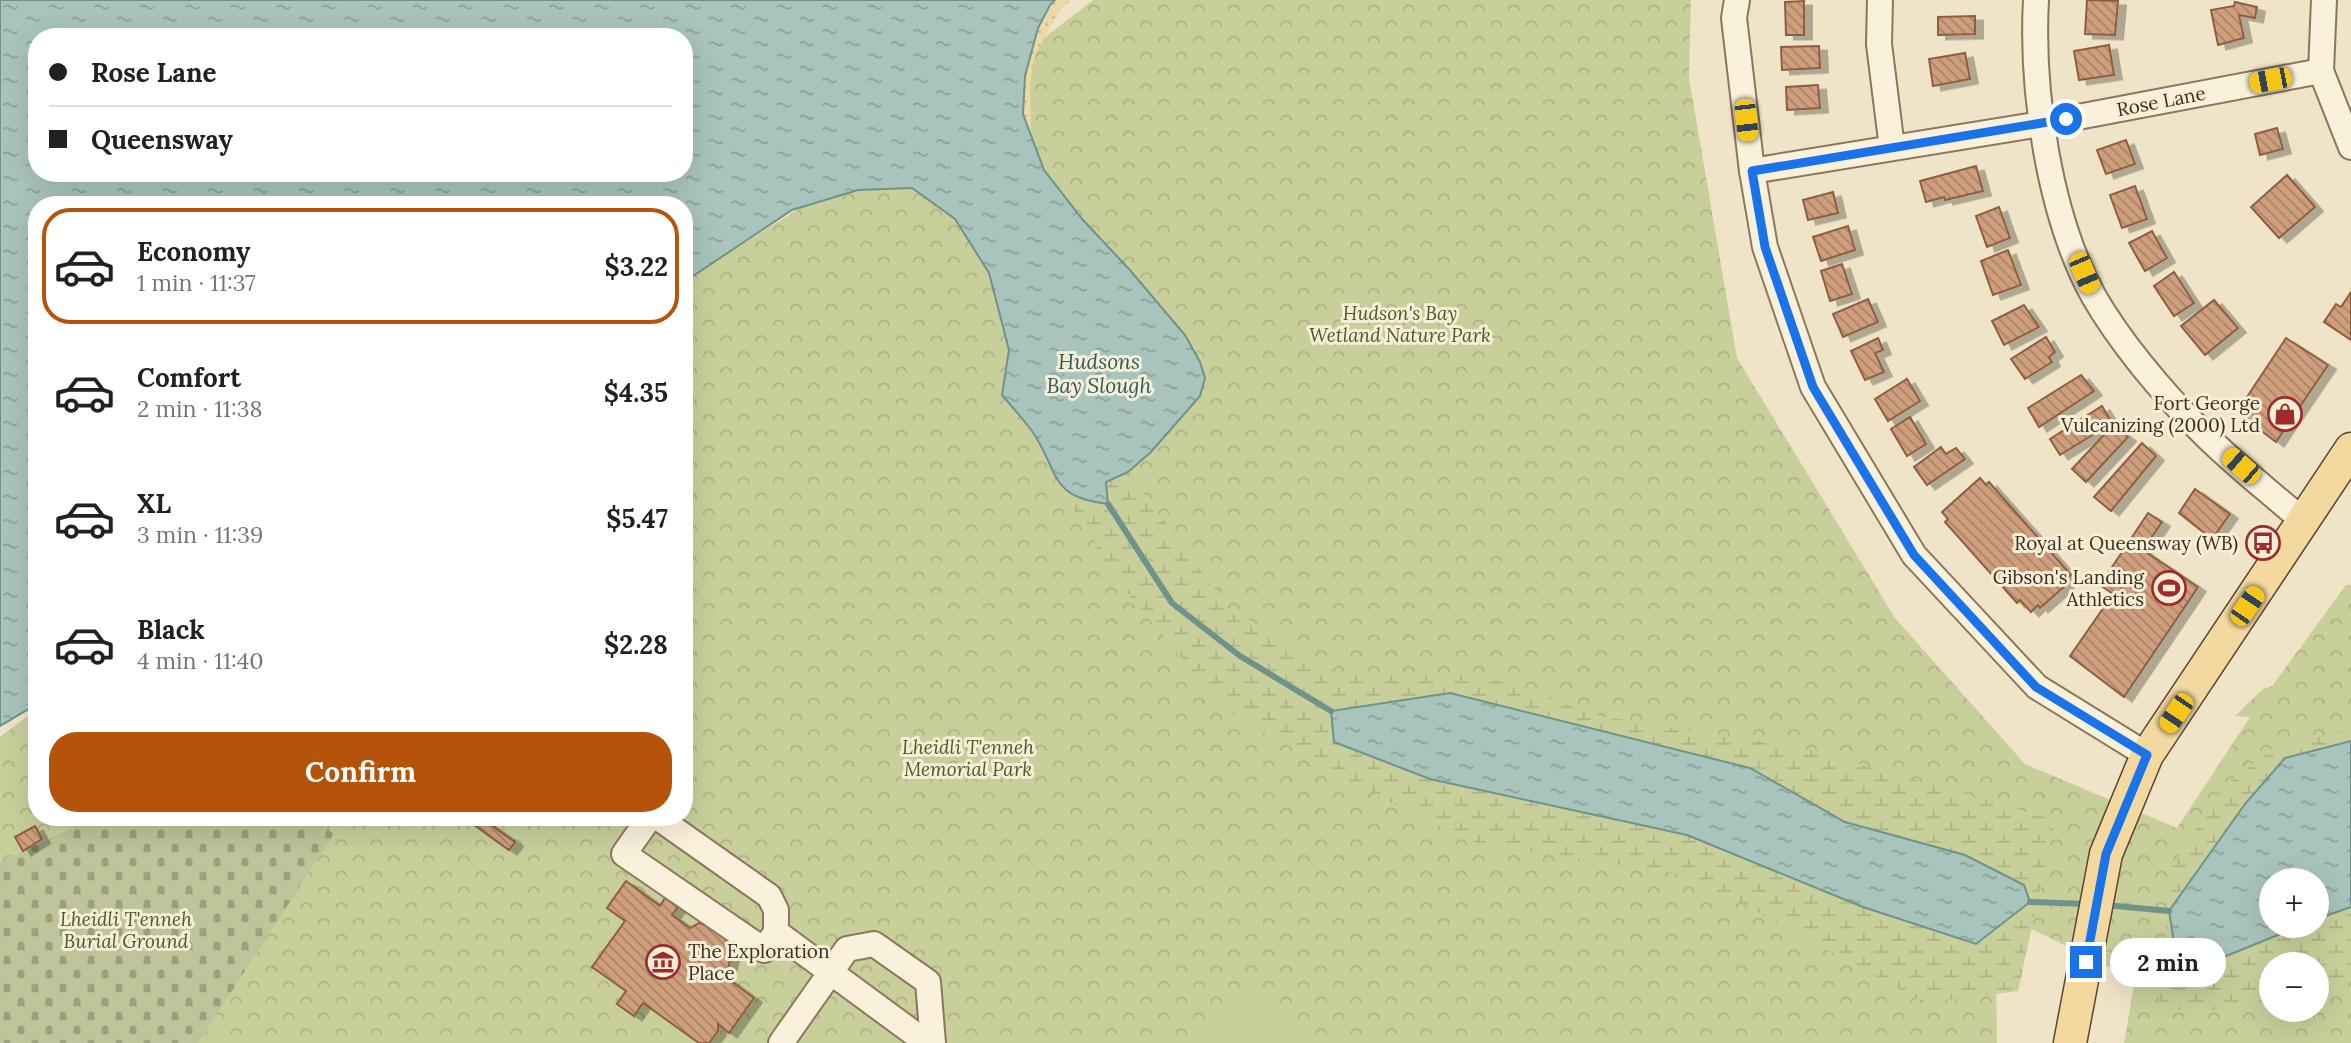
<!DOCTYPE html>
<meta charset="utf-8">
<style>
body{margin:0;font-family:Lora,serif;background:#f2f2f2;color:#202124;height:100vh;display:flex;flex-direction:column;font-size:26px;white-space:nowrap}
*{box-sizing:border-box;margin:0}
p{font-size:23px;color:#757577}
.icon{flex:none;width:38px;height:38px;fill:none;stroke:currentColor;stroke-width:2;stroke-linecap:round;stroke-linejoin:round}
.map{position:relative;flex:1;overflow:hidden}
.sheet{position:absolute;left:28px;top:196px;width:665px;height:630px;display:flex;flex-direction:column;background:#fff;border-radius:28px;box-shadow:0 7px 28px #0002}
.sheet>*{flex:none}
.hud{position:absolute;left:28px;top:28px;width:665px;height:154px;border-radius:28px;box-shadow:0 7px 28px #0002;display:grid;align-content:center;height:154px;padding:0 21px;background:#fff}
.tools{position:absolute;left:2259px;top:868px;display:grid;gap:14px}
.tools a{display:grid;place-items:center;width:70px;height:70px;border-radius:50%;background:#fff;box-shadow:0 7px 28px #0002;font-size:35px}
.end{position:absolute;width:32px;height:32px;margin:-16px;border:9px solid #1a73e8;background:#fff;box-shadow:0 0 0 4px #fff}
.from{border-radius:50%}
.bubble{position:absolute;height:49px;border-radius:24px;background:#fff;box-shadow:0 7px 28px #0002;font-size:23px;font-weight:700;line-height:49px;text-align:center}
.car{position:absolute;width:21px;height:42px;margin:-21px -10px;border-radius:9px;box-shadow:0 0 5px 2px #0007;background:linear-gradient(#f5c518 24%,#345 0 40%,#f5c518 0 76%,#345 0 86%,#f5c518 0)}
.hud b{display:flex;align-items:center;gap:24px;height:66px;font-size:26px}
.hud b+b{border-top:2px solid #e0e0e0}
.hud i{width:18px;height:18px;background:#202124}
ul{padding:12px 0 0;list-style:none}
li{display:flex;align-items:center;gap:21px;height:116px;margin:0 14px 10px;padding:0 7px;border:4px solid transparent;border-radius:28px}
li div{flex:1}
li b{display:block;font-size:26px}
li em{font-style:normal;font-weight:700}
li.current{border-color:#b45309}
li>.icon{width:63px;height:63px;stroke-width:1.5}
.button{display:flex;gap:14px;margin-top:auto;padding:14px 21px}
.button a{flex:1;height:80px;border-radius:28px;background:#b45309;color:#fff;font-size:28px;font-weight:700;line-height:80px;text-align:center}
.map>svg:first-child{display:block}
.forest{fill:url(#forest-crowns);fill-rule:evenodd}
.wetland{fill:url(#wetland-marsh);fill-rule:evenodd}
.sand{fill:url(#sand-dots)}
.cemetery{fill:url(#cemetery-stones)}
.garden{fill:#c9cf9b}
.water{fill:url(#water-ripples);stroke:#6f938a;stroke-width:2;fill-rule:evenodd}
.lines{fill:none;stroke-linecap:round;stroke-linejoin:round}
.stream{stroke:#6f938a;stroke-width:6}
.building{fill:url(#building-back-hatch);stroke:#8d5f41;stroke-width:2;filter:url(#shadow)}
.minor-casing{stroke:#8d765c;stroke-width:28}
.major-casing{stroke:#5b4430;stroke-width:35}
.minor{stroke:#faf1dc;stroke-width:24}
.major{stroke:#f3d9a0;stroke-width:32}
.route{stroke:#1a73e8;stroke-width:9}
.labels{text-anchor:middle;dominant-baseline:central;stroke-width:6;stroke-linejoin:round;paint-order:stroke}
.street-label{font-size:19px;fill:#3d2e20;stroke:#f7eed8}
.park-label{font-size:19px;font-style:italic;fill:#4d5a26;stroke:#f7eed8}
.poi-label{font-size:19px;fill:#3d2e20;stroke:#f7eed8;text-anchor:end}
.water-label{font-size:21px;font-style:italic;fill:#2f5d5a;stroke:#f7eed8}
</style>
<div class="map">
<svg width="2351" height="1043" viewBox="0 0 2351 1043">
<defs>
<pattern id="forest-crowns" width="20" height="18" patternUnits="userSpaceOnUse" patternTransform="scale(1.75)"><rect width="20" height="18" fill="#c9cf9b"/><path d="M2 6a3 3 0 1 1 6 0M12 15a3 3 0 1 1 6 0" fill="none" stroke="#aeb285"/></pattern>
<pattern id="wetland-marsh" width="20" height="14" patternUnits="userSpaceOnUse" patternTransform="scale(1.75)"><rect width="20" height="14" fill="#c9cf9b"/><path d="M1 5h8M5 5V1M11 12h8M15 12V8" fill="none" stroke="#aeb285"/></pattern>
<pattern id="sand-dots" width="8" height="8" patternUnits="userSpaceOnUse" patternTransform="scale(1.75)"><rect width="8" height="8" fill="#ecd9a5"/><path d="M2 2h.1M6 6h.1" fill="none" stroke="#cbbb8e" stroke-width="1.8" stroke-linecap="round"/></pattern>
<pattern id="cemetery-stones" width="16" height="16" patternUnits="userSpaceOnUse" patternTransform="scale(1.75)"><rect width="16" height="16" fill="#bfc49a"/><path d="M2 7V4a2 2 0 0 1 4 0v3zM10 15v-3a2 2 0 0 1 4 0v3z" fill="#9ca07d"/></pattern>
<pattern id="water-ripples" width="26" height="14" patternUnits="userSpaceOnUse" patternTransform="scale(1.75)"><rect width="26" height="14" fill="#a9c4bc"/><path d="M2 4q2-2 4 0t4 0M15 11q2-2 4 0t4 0" fill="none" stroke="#8ba098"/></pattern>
<pattern id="building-back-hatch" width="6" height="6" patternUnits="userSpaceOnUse" patternTransform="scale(1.75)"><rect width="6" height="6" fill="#cf9f7d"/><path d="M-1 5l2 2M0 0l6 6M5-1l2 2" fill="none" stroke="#a98266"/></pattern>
<filter id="shadow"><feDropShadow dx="8" dy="4.5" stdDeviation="0" flood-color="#0004"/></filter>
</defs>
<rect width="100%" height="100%" fill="#f0e4c8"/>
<!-- forest -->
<path class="forest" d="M 1093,0 L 1691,0 L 1689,78 L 1737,358 L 1895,618 L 2025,764 L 2177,828 L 2250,717 L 2235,716 L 2263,689 L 2272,686 L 2346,585 L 2351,585 L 2351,1043 L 2124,1043 L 2135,980 L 1995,911 L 1997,1043 L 0,1043 L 0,737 L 37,709 L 37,817 L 684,817 L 684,280 L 917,136 ZM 2272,880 L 2317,880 L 2317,926 L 2272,926 ZM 2272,964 L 2317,964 L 2317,1010 L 2272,1010 Z"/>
<!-- wetland -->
<g class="wetland">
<polygon points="1128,472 1228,608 1336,671 1475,673 1600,716 1803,748 2055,820 2018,991 1925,1003 1692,876 1477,843 1381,798 1223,708 1114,576 1059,485 1086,502 1108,504 1106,482"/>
<path d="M 2351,729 L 2351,978 L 2317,987 L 2317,964 L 2272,964 L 2271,999 L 2201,1013 L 2158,1007 L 2173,865 L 2223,787 L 2272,749 ZM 2272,880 L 2317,880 L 2317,926 L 2272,926 Z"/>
</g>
<!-- sand -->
<polygon class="sand" points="1052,0 1072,0 1061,8 1035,55 1030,84 1031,155 1002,111 1024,40"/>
<!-- cemetery -->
<polygon class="cemetery" points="95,817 311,817 334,834 198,1043 0,1043 0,862"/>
<!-- garden -->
<polygon class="garden" points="1249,981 1272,999 1306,1043 1199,1043"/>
<!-- water -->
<g class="water">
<path d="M 0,0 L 1055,0 L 1050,5 L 1038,28 L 1025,76 L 1023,114 L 1044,170 L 1083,220 L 1129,269 L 1185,335 L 1200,362 L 1205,378 L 1200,396 L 1151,452 L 1128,472 L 1106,482 L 1108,504 C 1049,497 1060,474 1034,434 C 1025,421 1013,408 1002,395 L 1009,350 L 989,273 L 955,219 L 912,188 L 858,190 L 792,210 L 684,282 L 684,205 L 37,205 L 37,704 L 0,726 ZM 37,37 L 684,37 L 684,173 L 37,173 Z"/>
<polygon points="1450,693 1750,768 1845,822 1965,855 2024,885 2030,902 1976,944 1863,907 1687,835 1430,779 1334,742 1331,711"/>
<polygon points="2351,741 2351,907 2317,919 2317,880 2272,880 2272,926 2300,926 2204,965 2177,962 2169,911 2245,804 2285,758"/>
</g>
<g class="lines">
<!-- stream -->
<g class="stream">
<polyline points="1108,504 1172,603 1240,656 1331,711"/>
<polyline points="2030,902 2087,904"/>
<polyline points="2105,905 2169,911"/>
</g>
</g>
<!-- building -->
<g class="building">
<polygon points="2087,0 2118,1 2115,35 2085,34"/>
<polygon points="1804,1 1804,35 1786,35 1785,2"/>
<polygon points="2235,2 2257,7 2255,18 2239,15 2244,38 2218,45 2211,10 2234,6"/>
<polygon points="1975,16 1975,34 1938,35 1938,17"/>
<polygon points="2109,45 2114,75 2079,80 2074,51"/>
<polygon points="1819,46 1820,68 1782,70 1781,47"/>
<polygon points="1965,53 1970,79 1933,86 1929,59"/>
<polygon points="1818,85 1820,108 1787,110 1786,87"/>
<polygon points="2277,128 2283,149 2260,155 2255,134"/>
<polygon points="2126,140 2135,164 2106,174 2097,150"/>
<polygon points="1976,166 1983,191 1945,200 1944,197 1926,202 1920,181"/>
<polygon points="2287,175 2315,207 2279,238 2251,207"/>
<polygon points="2135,186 2147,219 2122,228 2110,195"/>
<polygon points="1833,192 1838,213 1808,220 1803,200"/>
<polygon points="1999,207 2010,238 1987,247 1976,216"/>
<polygon points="1848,226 1855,250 1821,261 1813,237"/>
<polygon points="2152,231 2167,258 2145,271 2129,243"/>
<polygon points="2008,250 2021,285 1993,295 1981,261"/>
<polygon points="1842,264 1852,294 1830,301 1821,271"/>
<polygon points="2174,272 2194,303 2174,316 2154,286"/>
<polygon points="2351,292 2351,340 2324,322 2336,304 2341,307"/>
<polygon points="1868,299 1878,322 1843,337 1833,314"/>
<polygon points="2214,300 2238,328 2205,355 2181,326"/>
<polygon points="2024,305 2039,327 2004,345 1992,321"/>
<polygon points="2046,337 2055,352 2049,357 2052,362 2025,379 2011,359"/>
<polygon points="1878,338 1883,350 1875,353 1884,372 1865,380 1851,351"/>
<polygon points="2286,338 2328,365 2276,442 2237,412"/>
<polygon points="2081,375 2094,391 2039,427 2028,408"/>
<polygon points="1907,379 1920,401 1888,421 1875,399"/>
<polygon points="2102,406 2112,423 2060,455 2050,439"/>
<polygon points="1910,417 1926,444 1907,456 1891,429"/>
<polygon points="2113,425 2128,437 2086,482 2072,469"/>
<polygon points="2142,443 2156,456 2111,511 2094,497"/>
<polygon points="1941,447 1946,454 1956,448 1965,459 1927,485 1914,467"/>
<polygon points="1980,478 1986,485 1989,482 2071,575 2064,582 2066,585 2040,608 2038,605 2031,612 2020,600 2017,603 1945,522 1948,519 1942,512"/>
<polygon points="2195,489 2230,514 2212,539 2179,513"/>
<polygon points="2148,513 2162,522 2143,550 2198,587 2124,697 2070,656 2113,594 2100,585"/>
<polygon points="463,817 480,817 515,842 509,850"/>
<polygon points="35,826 42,839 23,851 15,837"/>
<polygon points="626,881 660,906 665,898 678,907 672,915 690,928 699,923 708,926 724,937 730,948 731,957 728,968 723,975 754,998 729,1033 718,1024 718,1031 709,1043 699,1043 643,1003 634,1016 617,1004 626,991 592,967 625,921 607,908"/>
</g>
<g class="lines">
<!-- minor casing -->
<g class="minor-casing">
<g id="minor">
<polyline points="1737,0 1734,18 1752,171 1765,247 1813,387 1914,555 2037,687 2147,755"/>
<polyline points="1880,0 1879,44 1892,148"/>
<path d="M 2036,0 C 2031,90 2049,215 2093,295 C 2119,341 2162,392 2199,429 C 2231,462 2269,491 2303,521"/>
<polyline points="2324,0 2321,71 2351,147"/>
<polyline points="1752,171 2041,124 2321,71"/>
<polyline points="650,817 624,854 764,950 776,932 927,1043"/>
<polyline points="657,817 769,896 776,910 776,932"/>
<polyline points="781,1043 847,949 874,944 928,982 933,1043"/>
</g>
</g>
<!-- major casing -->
<g class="major-casing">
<polyline id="major" points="2070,1043 2106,854 2147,755 2351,449"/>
</g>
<!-- minor -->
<use href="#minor" class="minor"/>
<!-- major -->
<use href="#major" class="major"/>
</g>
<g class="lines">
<!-- route -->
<polyline class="route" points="2066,119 1752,171 1765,247 1813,387 1914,555 2036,687 2147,755 2106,854 2086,962"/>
</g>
<!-- icons -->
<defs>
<g id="shop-ring" transform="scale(1.75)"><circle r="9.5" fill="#f7eed8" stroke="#9e2a2b" stroke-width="1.5"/><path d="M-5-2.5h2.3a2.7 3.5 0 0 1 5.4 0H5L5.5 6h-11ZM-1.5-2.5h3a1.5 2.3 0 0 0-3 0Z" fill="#9e2a2b"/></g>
<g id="bus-ring" transform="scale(1.75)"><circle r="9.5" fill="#f7eed8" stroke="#9e2a2b" stroke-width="1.5"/><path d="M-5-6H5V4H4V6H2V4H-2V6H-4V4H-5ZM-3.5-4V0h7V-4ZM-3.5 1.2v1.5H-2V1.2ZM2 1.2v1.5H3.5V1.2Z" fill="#9e2a2b"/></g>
<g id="stadium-ring" transform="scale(1.75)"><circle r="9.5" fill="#f7eed8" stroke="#9e2a2b" stroke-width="1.5"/><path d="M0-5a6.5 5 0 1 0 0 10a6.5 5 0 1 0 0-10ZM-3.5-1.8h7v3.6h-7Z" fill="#9e2a2b"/></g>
<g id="museum-ring" transform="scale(1.75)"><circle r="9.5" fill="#f7eed8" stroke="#9e2a2b" stroke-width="1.5"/><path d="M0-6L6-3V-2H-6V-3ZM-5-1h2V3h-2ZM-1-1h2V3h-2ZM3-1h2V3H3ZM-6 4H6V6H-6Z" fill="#9e2a2b"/></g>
</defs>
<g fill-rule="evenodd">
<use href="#shop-ring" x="2285" y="414"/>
<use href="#bus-ring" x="2263" y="543"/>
<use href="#stadium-ring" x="2169" y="588"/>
<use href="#museum-ring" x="663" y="962"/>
</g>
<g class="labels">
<!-- street labels -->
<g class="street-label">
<text transform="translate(2161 101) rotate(-11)">Rose Lane</text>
</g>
<!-- park labels -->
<g class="park-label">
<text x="1400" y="313">Hudson's Bay<tspan x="1400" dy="22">Wetland Nature Park</tspan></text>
<text x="968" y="747">Lheidli T'enneh<tspan x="968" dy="22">Memorial Park</tspan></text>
<text x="126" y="919">Lheidli T'enneh<tspan x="126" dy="22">Burial Ground</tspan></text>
</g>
<!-- poi labels -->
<g class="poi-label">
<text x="2260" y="403">Fort George<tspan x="2260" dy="22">Vulcanizing (2000) Ltd</tspan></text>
<text x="2238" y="543">Royal at Queensway (WB)</text>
<text x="2144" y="577">Gibson's Landing<tspan x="2144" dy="22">Athletics</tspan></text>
<text x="688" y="951" text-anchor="start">The Exploration<tspan x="688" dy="22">Place</tspan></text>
</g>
<!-- water labels -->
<g class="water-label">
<text x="1099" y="361">Hudsons<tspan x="1099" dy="24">Bay Slough</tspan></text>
</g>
</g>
</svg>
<div class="tools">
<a>+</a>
<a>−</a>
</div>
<i class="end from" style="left:2066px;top:119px"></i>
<i class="end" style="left:2086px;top:962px"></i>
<div class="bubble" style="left:2110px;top:938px;width:116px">2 min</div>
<i class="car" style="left:2270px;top:80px;rotate:259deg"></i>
<i class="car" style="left:1746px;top:120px;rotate:174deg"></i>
<i class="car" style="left:2084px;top:273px;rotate:157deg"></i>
<i class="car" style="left:2241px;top:466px;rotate:311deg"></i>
<i class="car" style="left:2247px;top:606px;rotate:34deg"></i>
<i class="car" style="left:2176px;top:713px;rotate:214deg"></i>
<div class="hud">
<b><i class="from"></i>Rose Lane</b>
<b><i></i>Queensway</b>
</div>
<section class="sheet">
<ul>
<li class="current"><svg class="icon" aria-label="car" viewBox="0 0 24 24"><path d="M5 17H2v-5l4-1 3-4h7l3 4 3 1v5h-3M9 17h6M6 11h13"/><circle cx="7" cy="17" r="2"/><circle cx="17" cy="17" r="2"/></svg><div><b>Economy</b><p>1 min · 11:37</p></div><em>$3.22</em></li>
<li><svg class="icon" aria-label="car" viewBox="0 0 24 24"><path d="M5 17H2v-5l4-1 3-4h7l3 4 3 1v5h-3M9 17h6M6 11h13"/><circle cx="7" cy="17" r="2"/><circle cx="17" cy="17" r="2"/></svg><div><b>Comfort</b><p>2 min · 11:38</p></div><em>$4.35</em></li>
<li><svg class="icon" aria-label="car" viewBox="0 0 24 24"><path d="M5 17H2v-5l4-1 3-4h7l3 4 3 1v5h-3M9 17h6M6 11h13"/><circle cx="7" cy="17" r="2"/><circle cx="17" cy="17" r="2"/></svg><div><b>XL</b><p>3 min · 11:39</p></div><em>$5.47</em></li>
<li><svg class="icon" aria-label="car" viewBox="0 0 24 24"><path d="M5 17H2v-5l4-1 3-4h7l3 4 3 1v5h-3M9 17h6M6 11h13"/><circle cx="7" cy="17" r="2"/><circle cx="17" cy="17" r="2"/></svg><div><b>Black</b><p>4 min · 11:40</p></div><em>$2.28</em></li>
</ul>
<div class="button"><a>Confirm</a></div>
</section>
</div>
